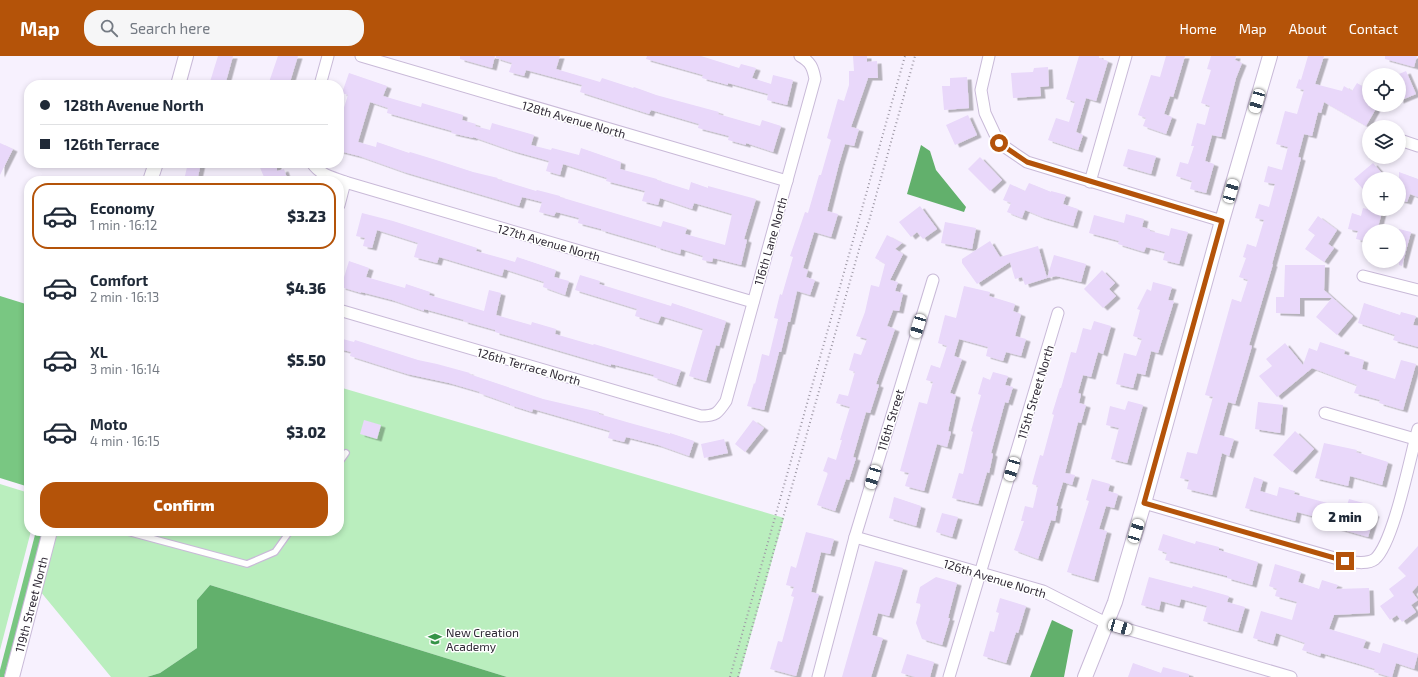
<!DOCTYPE html>
<meta charset="utf-8">
<style>
body{margin:0;font-family:"Exo 2",sans-serif;background:#f6f6f7;color:#1f2937;height:100vh;display:flex;flex-direction:column;font-size:15px;white-space:nowrap}
*{box-sizing:border-box;margin:0}
p{font-size:13px;color:#747a83}
.icon{flex:none;width:22px;height:22px;fill:none;stroke:currentColor;stroke-width:2;stroke-linecap:round;stroke-linejoin:round}
.map{position:relative;flex:1;overflow:hidden}
.panel{position:absolute;left:24px;top:120px;width:320px;height:360px;display:flex;flex-direction:column;background:#fff;border-radius:16px;box-shadow:0 2px 6px #0003}
.panel>*{flex:none}
.hud{position:absolute;left:24px;top:24px;width:320px;height:88px;border-radius:16px;box-shadow:0 2px 6px #0003;display:grid;align-content:center;height:88px;padding:0 16px;background:#fff}
.buttons{position:absolute;left:1362px;top:12px;display:grid;gap:8px}
.buttons a{display:grid;place-items:center;width:44px;height:44px;border-radius:50%;background:#fff;box-shadow:0 2px 6px #0003;font-size:20px}
.end{position:absolute;width:18px;height:18px;margin:-9px;border:5px solid #b45309;background:#fff;box-shadow:0 0 0 2px #fff}
.from{border-radius:50%}
.bubble{position:absolute;height:28px;border-radius:14px;background:#fff;box-shadow:0 2px 6px #0003;font-size:13px;font-weight:800;line-height:28px;text-align:center}
.car{position:absolute;width:12px;height:24px;margin:-12px -6px;border-radius:5px;box-shadow:0 0 3px 1px #0007;background:linear-gradient(#fff 24%,#345 0 40%,#fff 0 76%,#345 0 86%,#fff 0)}
.hud b{display:flex;align-items:center;gap:14px;height:38px;font-size:15px}
.hud b+b{border-top:1px solid #e0e1e3}
.hud i{width:10px;height:10px;background:#1f2937}
ul{padding:7px 0 0;list-style:none}
li{display:flex;align-items:center;gap:12px;height:66px;margin:0 8px 6px;padding:0 8px;border:2px solid transparent;border-radius:16px}
li div{flex:1}
li b{display:block;font-size:15px}
li em{font-style:normal;font-weight:800}
li.selected{border-color:#b45309}
li>.icon{width:36px;height:36px;stroke-width:1.5}
.cta{display:flex;gap:8px;margin-top:auto;padding:8px 16px}
.cta a{flex:1;height:46px;border-radius:16px;background:#b45309;color:#fff;font-size:16px;font-weight:800;line-height:46px;text-align:center}
header{display:flex;align-items:center;gap:24px;box-sizing:border-box;height:56px;padding:0 20px;background:#b45309;color:#fff}
header strong{font-size:19px}
nav{display:flex;gap:22px;margin-inline-start:auto;font-size:14px}
.search{width:280px;height:36px;background:#f6f6f7;display:flex;align-items:center;gap:10px;box-sizing:border-box;padding:0 14px;border-radius:16px;color:#747a83;font-size:15px}
.map>svg:first-child{display:block}
.green{fill:#baeebe}
.forest{fill:#79c782}
.water{fill:#62b06c}
.building{fill:#e9d8fa;fill-rule:evenodd;filter:url(#shadow)}
.lines{fill:none;stroke-linecap:round;stroke-linejoin:round}
.service-casing{stroke:#c9bad8;stroke-width:8}
.minor-casing{stroke:#c9bad8;stroke-width:13}
.tertiary-casing{stroke:#c9bad8;stroke-width:16}
.path{stroke:#9d97a4;stroke-width:2;stroke-dasharray:1 3;stroke-linecap:butt}
.service{stroke:#fff;stroke-width:5.5}
.minor{stroke:#fff;stroke-width:11}
.tertiary{stroke:#fff;stroke-width:14}
.route{stroke:#b45309;stroke-width:5}
.labels{text-anchor:middle;dominant-baseline:central;stroke-width:3;stroke-linejoin:round;paint-order:stroke}
.street-label{font-size:12px;fill:#312b37;stroke:#fff}
.poi-label{font-size:12px;fill:#312b37;stroke:#fff;text-anchor:start}
</style>
<header>
<strong>Map</strong>
<div class="search"><svg class="icon" aria-label="search" viewBox="0 0 24 24"><circle cx="10" cy="10" r="6"/><path d="M15 15l6 6"/></svg>Search here</div>
<nav><a>Home</a><a>Map</a><a>About</a><a>Contact</a></nav>
</header>
<div class="map">
<svg width="1418" height="621" viewBox="0 0 1418 621">
<defs>
<filter id="shadow"><feDropShadow dx="4.5" dy="2.5" stdDeviation="0" flood-color="#0004"/></filter>
</defs>
<rect width="100%" height="100%" fill="#f7f1fe"/>
<!-- green -->
<g class="green">
<polygon points="339,331 784,462 739,621 507,621 210,529 197,544 197,592 160,617 147,621 111,621 40,535 56,475 339,475"/>
<polygon points="0,428 29,437 29,475 31,475 0,594"/>
</g>
<!-- forest -->
<g class="forest">
<polygon points="0,240 29,249 29,431 0,422"/>
<polygon points="36,475 44,475 21,562 4,621 0,621 0,614"/>
</g>
<!-- water -->
<g class="water">
<polygon points="921,89 930,95 936,114 966,151 964,156 907,138"/>
<polygon points="210,529 507,621 147,621 160,617 197,592 197,544"/>
<polygon points="1052,564 1073,574 1064,621 1030,621"/>
</g>
<!-- building -->
<g class="building">
<polygon points="218,0 233,0 225,29 209,29"/>
<polygon points="278,0 298,0 289,29 268,29"/>
<polygon points="460,0 495,0 492,12 460,3"/>
<polygon points="496,0 560,0 556,13 600,26 602,22 633,32 634,31 656,39 719,56 718,58 760,70 762,64 781,70 773,96 746,87 746,89 728,84 729,80 698,72 699,68 651,54 649,58 580,36 582,29 526,14 524,20 509,16 512,7 496,2"/>
<polygon points="647,0 701,0 739,12 741,8 756,12 752,22 771,28 773,19 793,24 787,49 767,44 768,38 728,27 728,29 702,22 703,19 646,3"/>
<polygon points="853,0 867,0 867,6 877,5 878,22 868,22 851,71 859,73 854,90 845,88 839,108 827,155 838,158 831,181 814,176 803,212 808,214 806,221 815,224 810,239 797,235 790,266 788,266 781,296 779,296 764,354 747,350 754,327 755,328 762,298 769,300 778,263 774,262 780,238 782,239 793,201 790,200 805,156 808,157 819,119 821,119 831,84 827,82 838,43 844,45 849,29 849,15 854,15"/>
<polygon points="1079,0 1099,0 1099,2 1108,5 1096,45 1086,42 1076,76 1083,79 1078,94 1048,84 1056,62 1069,66 1075,46 1066,43"/>
<polygon points="1166,0 1185,0 1173,41 1170,40 1164,58 1172,61 1166,78 1143,70 1146,62 1138,59 1151,19 1160,21"/>
<polygon points="1211,0 1236,0 1235,4 1242,7 1236,22 1221,81 1212,79 1205,105 1214,108 1206,137 1190,133 1192,125 1176,120 1180,106 1188,108 1194,90 1191,90 1197,67 1205,69 1210,50 1201,47 1211,14 1207,13"/>
<polygon points="1308,0 1324,0 1315,28 1342,35 1344,30 1352,35 1357,27 1369,34 1369,49 1378,49 1366,70 1324,46 1321,57 1318,56 1312,80 1304,78 1298,101 1301,102 1292,136 1272,208 1273,208 1249,289 1252,290 1235,348 1228,346 1219,379 1234,383 1229,400 1222,397 1212,439 1187,433 1189,424 1180,422 1187,396 1197,398 1213,341 1205,339 1232,243 1241,246 1248,224 1239,221 1246,202 1243,201 1247,188 1256,191 1264,164 1255,162 1259,148 1269,151 1275,128 1264,126 1268,110 1282,114 1288,91 1276,88 1285,55 1297,58 1304,34 1296,32 1299,23 1301,24"/>
<polygon points="1385,0 1417,0 1414,11 1385,3"/>
<polygon points="1048,11 1049,30 1040,31 1041,40 1013,42 1011,17 1033,16 1034,12"/>
<polygon points="1406,15 1416,38 1399,45 1399,18"/>
<path d="M 349,17 L 387,30 L 383,40 L 421,51 L 422,47 L 463,59 L 462,64 L 476,68 L 475,70 L 490,74 L 492,67 L 534,79 L 531,89 L 551,94 L 552,92 L 579,99 L 581,92 L 621,106 L 620,113 L 657,123 L 657,124 L 689,134 L 691,126 L 708,132 L 708,130 L 756,143 L 744,183 L 747,184 L 741,209 L 713,202 L 712,206 L 702,204 L 703,200 L 681,193 L 680,198 L 656,191 L 656,190 L 601,174 L 601,173 L 578,167 L 579,162 L 556,156 L 554,160 L 539,156 L 542,146 L 522,141 L 519,150 L 404,116 L 359,100 L 339,95 L 339,84 L 343,71 L 339,70 L 339,67 L 348,39 L 342,37 ZM 370,46 L 388,52 L 387,57 L 452,75 L 451,77 L 473,82 L 473,81 L 513,95 L 549,105 L 546,115 L 560,119 L 563,108 L 607,122 L 606,125 L 645,135 L 642,145 L 658,149 L 660,142 L 692,153 L 694,147 L 732,158 L 725,189 L 685,178 L 687,172 L 663,165 L 661,171 L 560,141 L 560,140 L 537,134 L 536,135 L 497,123 L 498,122 L 473,116 L 433,103 L 410,96 L 409,97 L 377,86 L 376,91 L 358,86 Z"/>
<polygon points="967,21 969,52 944,54 942,30 950,30 950,22"/>
<polygon points="968,59 977,79 955,89 946,69"/>
<polygon points="0,87 13,93 0,119"/>
<polygon points="1128,93 1156,100 1151,118 1123,110"/>
<polygon points="980,101 1002,124 990,135 968,113"/>
<polygon points="188,107 201,107 197,125 184,124"/>
<polygon points="258,107 277,107 277,115 284,113 287,122 280,125 256,125 264,121"/>
<polygon points="1373,107 1387,123 1369,123 1369,140 1354,123"/>
<polygon points="1399,116 1418,123 1418,141 1410,138 1407,146 1399,144"/>
<polygon points="1029,127 1051,136 1051,135 1066,139 1063,148 1078,153 1073,170 1042,161 1025,154 1022,162 1007,156 1011,147 1003,144 1010,128 1025,135"/>
<polygon points="920,150 937,173 923,183 917,176 911,181 899,166"/>
<polygon points="1363,152 1382,156 1377,175 1369,175 1369,186 1356,183 1358,175 1348,173 1352,157 1361,160"/>
<polygon points="362,157 393,165 477,192 476,195 515,206 517,201 556,214 554,221 569,225 565,239 543,231 544,226 504,213 502,220 439,201 437,207 414,201 418,187 377,174 372,192 363,190 365,182 356,180"/>
<polygon points="1126,158 1144,163 1142,171 1150,173 1150,175 1169,180 1171,172 1188,176 1179,208 1163,204 1165,196 1146,191 1144,196 1118,188 1119,185 1089,177 1094,159 1124,167"/>
<polygon points="1318,160 1337,174 1328,188 1334,192 1324,206 1305,193 1315,179 1308,174"/>
<polygon points="945,166 976,172 972,193 941,187"/>
<polygon points="1399,173 1411,176 1402,210 1399,209"/>
<polygon points="887,179 902,187 895,193 903,198 890,224 898,226 895,235 903,237 899,255 893,254 887,270 895,273 876,328 879,329 870,357 866,356 853,401 856,402 849,424 846,423 835,455 817,449 828,417 823,415 828,401 836,404 842,384 840,384 850,351 836,347 839,338 848,340 855,316 849,314 854,297 861,299 867,283 856,280 865,256 871,229 879,231 885,208 875,202"/>
<polygon points="990,185 1000,201 1038,190 1047,222 1025,229 1022,221 1015,223 1010,206 977,228 962,207 962,203"/>
<polygon points="1054,199 1086,208 1081,226 1056,220 1047,222"/>
<polygon points="349,205 369,212 366,221 405,232 406,228 430,236 429,239 484,255 489,234 501,237 496,259 531,269 532,266 556,273 555,278 593,289 594,288 681,314 676,329 653,321 654,319 611,308 611,310 495,276 495,274 463,265 464,264 424,253 424,255 392,244 361,236 361,237 341,231"/>
<polygon points="1285,209 1325,209 1324,234 1353,260 1337,279 1316,261 1332,242 1300,242 1300,258 1276,257 1276,241 1284,241"/>
<polygon points="1102,214 1115,227 1109,233 1116,240 1103,252 1084,233"/>
<polygon points="580,219 600,225 599,228 671,250 672,247 726,265 719,290 716,289 706,325 689,320 703,273 661,260 658,267 635,260 637,253 575,234"/>
<polygon points="1153,226 1172,231 1168,244 1174,245 1158,297 1151,295 1145,319 1137,317 1133,332 1116,328 1124,297 1136,300 1142,283 1133,280 1140,254 1137,253 1147,233 1151,235"/>
<polygon points="964,230 990,236 989,240 1015,248 1013,255 1021,258 1015,280 1026,283 1021,300 1006,296 1003,305 986,300 988,291 959,283 954,300 962,303 950,337 956,339 948,375 951,376 947,391 937,388 924,435 905,430 909,417 900,415 919,346 927,348 933,326 926,324 931,309 940,312 947,290 938,287 945,259 956,262"/>
<polygon points="1364,247 1400,259 1401,256 1416,260 1413,269 1418,270 1418,291 1393,284 1395,279 1358,267"/>
<polygon points="1094,265 1111,270 1103,298 1098,296 1091,321 1083,319 1078,337 1081,338 1079,347 1086,349 1081,367 1078,366 1065,417 1075,419 1072,429 1063,426 1056,450 1058,450 1055,465 1051,464 1038,503 1014,494 1024,465 1021,465 1025,450 1033,452 1038,430 1032,428 1040,399 1043,400 1054,359 1052,358 1060,332 1061,332 1071,296 1076,297 1083,272 1091,274"/>
<polygon points="339,282 354,286 355,284 418,304 437,308 470,317 469,318 543,343 599,356 599,358 630,367 670,378 670,377 694,385 689,400 658,389 626,381 624,386 608,382 610,375 533,353 532,356 510,349 510,348 479,337 480,336 449,327 407,318 350,300 351,296 339,293"/>
<polygon points="1320,286 1345,294 1344,298 1364,304 1362,313 1395,323 1401,304 1416,308 1403,354 1379,347 1380,344 1354,337 1357,329 1312,312 1277,341 1259,320 1272,310 1266,303 1285,287 1303,309 1309,292 1317,295"/>
<polygon points="993,316 1008,320 1005,329 1013,331 1008,347 1005,346 991,397 993,398 989,417 987,416 978,448 952,442 959,417 963,418 973,376 971,375 981,339 978,338 983,321 990,324"/>
<polygon points="1128,345 1143,349 1127,407 1111,403 1119,372 1106,369 1110,350 1125,354"/>
<polygon points="1258,346 1283,349 1280,377 1255,373"/>
<polygon points="364,364 381,369 377,383 360,378"/>
<polygon points="753,364 764,372 745,396 735,388"/>
<polygon points="1295,375 1314,393 1292,416 1273,399"/>
<polygon points="724,383 728,397 704,402 701,388"/>
<polygon points="1324,387 1357,394 1356,396 1388,406 1382,429 1350,420 1348,430 1315,422"/>
<polygon points="1254,421 1263,424 1260,435 1277,440 1279,431 1295,435 1294,438 1346,452 1349,443 1367,448 1365,455 1375,458 1368,481 1326,469 1327,464 1297,456 1295,465 1245,452"/>
<polygon points="1092,423 1110,428 1108,435 1118,438 1114,452 1106,450 1099,473 1107,475 1094,524 1067,516 1089,445 1086,444"/>
<polygon points="894,441 921,450 916,470 889,462"/>
<polygon points="942,457 958,461 952,481 936,476"/>
<polygon points="806,476 834,483 830,498 821,496 811,536 819,538 796,620 770,613 778,585 782,586 794,541 791,540 794,531 786,529 791,510 796,512"/>
<polygon points="1163,478 1195,488 1196,485 1219,491 1219,494 1258,506 1252,529 1227,522 1227,520 1165,504 1167,497 1158,494"/>
<polygon points="1418,490 1418,529 1412,536 1418,544 1411,549 1416,556 1402,566 1397,559 1390,564 1380,550 1394,540 1389,533 1406,520 1398,512"/>
<polygon points="875,505 903,512 898,530 889,560 878,557 872,579 883,582 871,621 842,621"/>
<polygon points="1275,508 1301,516 1298,526 1319,533 1322,524 1338,529 1336,533 1369,532 1370,557 1334,559 1329,573 1366,584 1363,592 1380,597 1383,587 1418,598 1414,613 1396,607 1392,621 1390,621 1374,616 1375,613 1359,608 1321,597 1320,600 1302,594 1305,587 1276,577 1273,588 1253,582 1261,555 1292,564 1297,546 1275,540 1277,533 1269,530"/>
<polygon points="936,521 957,527 948,562 950,562 942,589 922,583 916,567 921,548 916,547 920,531"/>
<polygon points="1149,521 1192,532 1193,530 1229,540 1227,546 1245,551 1238,575 1203,565 1207,550 1181,543 1179,550 1161,545 1159,554 1141,549"/>
<polygon points="1000,542 1026,550 1018,577 1016,576 1006,607 983,600 990,575 994,576 999,557 996,556"/>
<polygon points="907,598 934,606 930,621 915,621 901,617"/>
<polygon points="1133,607 1161,617 1163,611 1189,618 1189,621 1128,621"/>
</g>
<g class="lines">
<!-- service casing -->
<g class="service-casing">
<g id="service">
<polyline points="339,407 346,397"/>
<polyline points="124,475 247,508 275,496 290,475"/>
</g>
</g>
<!-- minor casing -->
<g class="minor-casing">
<g id="minor">
<polyline points="361,0 787,125"/>
<polyline points="989,0 981,34 985,57 999,87 1027,106 1222,165"/>
<polyline points="320,29 328,0"/>
<polyline points="1400,84 1418,90"/>
<path d="M 312,107 C 320,119 332,121 345,126 L 339,149"/>
<polyline points="345,126 753,246"/>
<polyline points="1090,126 1126,0"/>
<polyline points="1363,220 1418,234"/>
<path d="M 339,254 L 701,360 C 716,360 718,357 726,345 L 815,23 C 813,12 811,6 800,0"/>
<polyline points="1325,357 1415,383"/>
<path d="M 1144,447 L 1345,505 C 1354,506 1367,509 1375,503 C 1394,486 1410,401 1418,373"/>
<polyline points="855,481 1043,535 1106,567 1291,621"/>
<polyline points="818,621 855,481 933,224"/>
<polyline points="949,621 1058,257"/>
</g>
</g>
<!-- tertiary casing -->
<g class="tertiary-casing">
<g id="tertiary">
<polyline points="178,29 186,0"/>
<polyline points="150,125 156,107"/>
<path id="s1" d="M 12,621 L 50,475"/>
<polyline points="1085,621 1115,546 1144,447 1222,165 1270,0"/>
</g>
</g>
<!-- path -->
<g class="path">
<polyline points="730,621 905,0"/>
<polyline points="738,621 860,190 869,165 915,0"/>
</g>
<!-- service -->
<use href="#service" class="service"/>
<!-- minor -->
<use href="#minor" class="minor"/>
<!-- tertiary -->
<use href="#tertiary" class="tertiary"/>
</g>
<g class="lines">
<!-- route -->
<polyline class="route" points="999,87 1027,106 1222,165 1144,447 1345,505"/>
</g>
<!-- icons -->
<defs>
<g id="school-bare" transform="scale(1.08)"><path d="M0-5L7-2L0 1L-7-2ZM-4 1L0 2.5L4 1V4Q0 6-4 4Z" fill="#359447" stroke="#fff" stroke-width="2.5" paint-order="stroke"/></g>
</defs>
<g fill-rule="evenodd">
<use href="#school-bare" x="435" y="583"/>
</g>
<g class="labels">
<!-- street labels -->
<g class="street-label">
<text transform="translate(574 63) rotate(16)">128th Avenue North</text>
<text transform="translate(770 185) rotate(-74)">116th Lane North</text>
<text transform="translate(549 186) rotate(16)">127th Avenue North</text>
<text transform="translate(529 310) rotate(16)">126th Terrace North</text>
<text transform="translate(1035 336) rotate(-73)">115th Street North</text>
<text transform="translate(890 364) rotate(-73)">116th Street</text>
<text transform="translate(995 522) rotate(17)">126th Avenue North</text>
<text stroke="none"><textPath href="#s1" startOffset="75">119th Street North</textPath></text>
</g>
<!-- poi labels -->
<g class="poi-label">
<text x="446" y="576">New Creation<tspan x="446" dy="14">Academy</tspan></text>
</g>
</g>
</svg>
<div class="buttons">
<a><svg class="icon" aria-label="locate" viewBox="0 0 24 24"><circle cx="12" cy="12" r="6"/><path d="M12 2v4M12 18v4M2 12h4M18 12h4"/></svg></a>
<a><svg class="icon" aria-label="layers" viewBox="0 0 24 24"><path d="M12 4l9 5-9 5-9-5zM3 14l9 5 9-5"/></svg></a>
<a>+</a>
<a>−</a>
</div>
<i class="end from" style="left:999px;top:87px"></i>
<i class="end" style="left:1345px;top:505px"></i>
<div class="bubble" style="left:1312px;top:447px;width:66px">2 min</div>
<i class="car" style="left:1257px;top:45px;rotate:196deg"></i>
<i class="car" style="left:1231px;top:135px;rotate:16deg"></i>
<i class="car" style="left:918px;top:270px;rotate:197deg"></i>
<i class="car" style="left:1012px;top:413px;rotate:197deg"></i>
<i class="car" style="left:873px;top:421px;rotate:197deg"></i>
<i class="car" style="left:1136px;top:475px;rotate:17deg"></i>
<i class="car" style="left:1120px;top:571px;rotate:106deg"></i>
<div class="hud">
<b><i class="from"></i>128th Avenue North</b>
<b><i></i>126th Terrace</b>
</div>
<section class="panel">
<ul>
<li class="selected"><svg class="icon" aria-label="car" viewBox="0 0 24 24"><path d="M5 17H2v-5l4-1 3-4h7l3 4 3 1v5h-3M9 17h6M6 11h13"/><circle cx="7" cy="17" r="2"/><circle cx="17" cy="17" r="2"/></svg><div><b>Economy</b><p>1 min · 16:12</p></div><em>$3.23</em></li>
<li><svg class="icon" aria-label="car" viewBox="0 0 24 24"><path d="M5 17H2v-5l4-1 3-4h7l3 4 3 1v5h-3M9 17h6M6 11h13"/><circle cx="7" cy="17" r="2"/><circle cx="17" cy="17" r="2"/></svg><div><b>Comfort</b><p>2 min · 16:13</p></div><em>$4.36</em></li>
<li><svg class="icon" aria-label="car" viewBox="0 0 24 24"><path d="M5 17H2v-5l4-1 3-4h7l3 4 3 1v5h-3M9 17h6M6 11h13"/><circle cx="7" cy="17" r="2"/><circle cx="17" cy="17" r="2"/></svg><div><b>XL</b><p>3 min · 16:14</p></div><em>$5.50</em></li>
<li><svg class="icon" aria-label="car" viewBox="0 0 24 24"><path d="M5 17H2v-5l4-1 3-4h7l3 4 3 1v5h-3M9 17h6M6 11h13"/><circle cx="7" cy="17" r="2"/><circle cx="17" cy="17" r="2"/></svg><div><b>Moto</b><p>4 min · 16:15</p></div><em>$3.02</em></li>
</ul>
<div class="cta"><a>Confirm</a></div>
</section>
</div>
